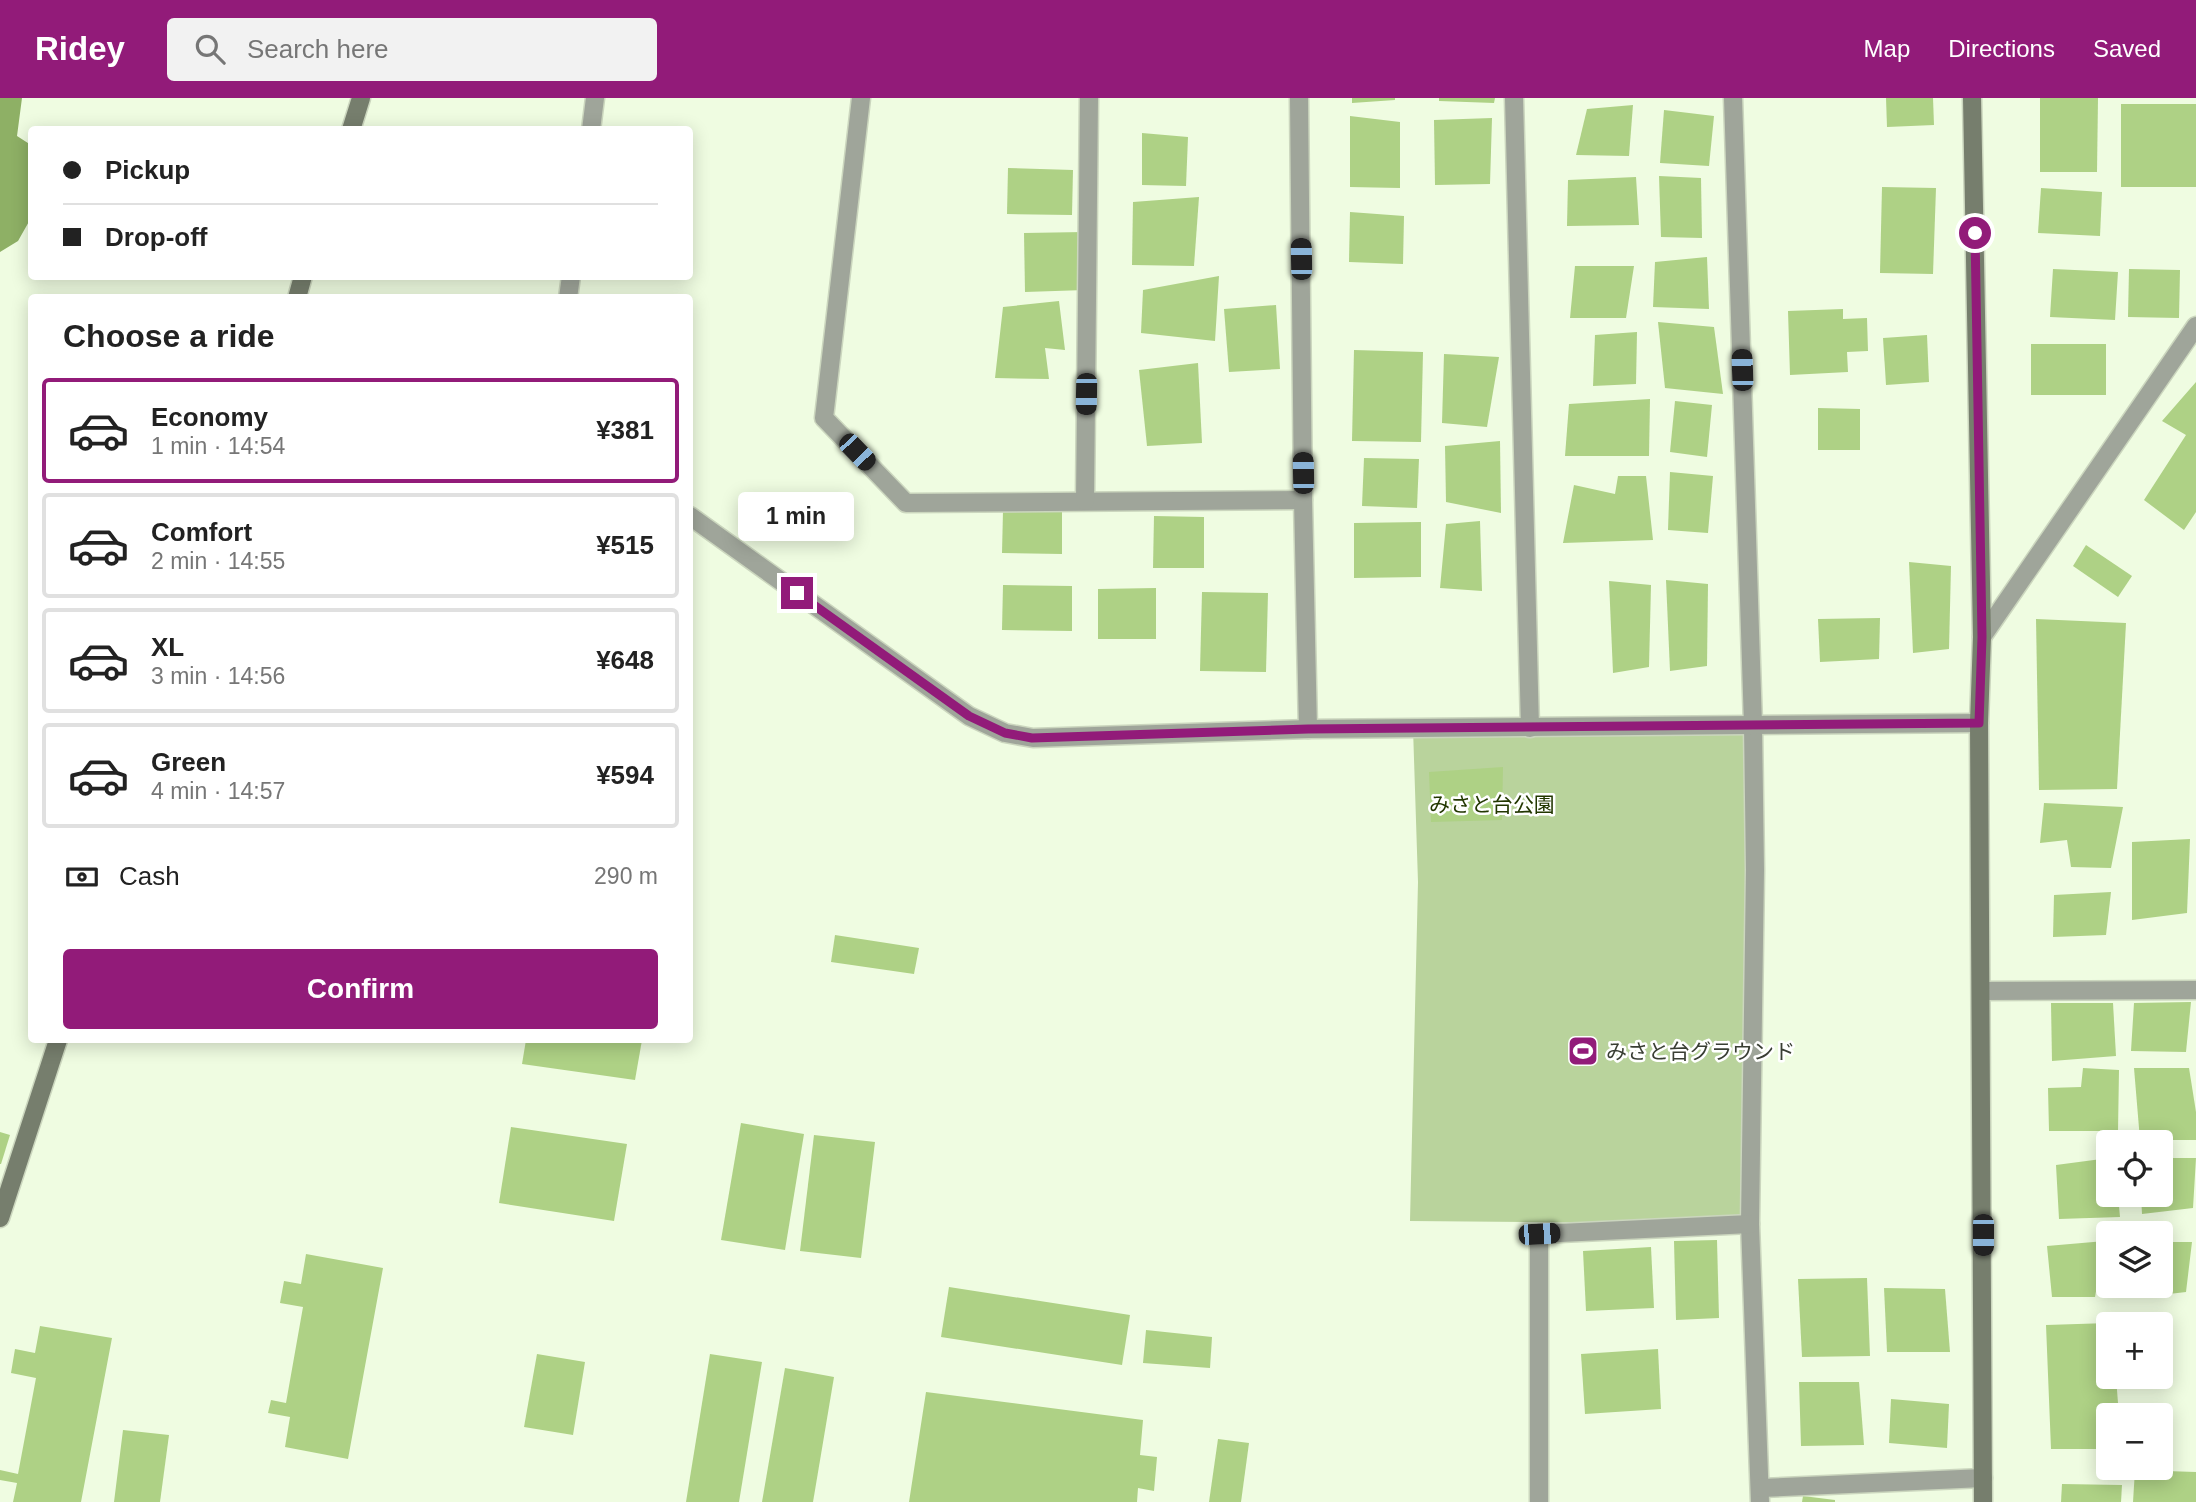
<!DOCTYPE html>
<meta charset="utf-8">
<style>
body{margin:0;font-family:Arial,"Noto Sans JP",sans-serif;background:#f2f2f2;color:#222;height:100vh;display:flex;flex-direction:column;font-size:26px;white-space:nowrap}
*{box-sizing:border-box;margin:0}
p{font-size:23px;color:#767676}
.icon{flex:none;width:38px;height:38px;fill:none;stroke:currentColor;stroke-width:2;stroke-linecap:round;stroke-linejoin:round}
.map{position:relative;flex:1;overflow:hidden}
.details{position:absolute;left:28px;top:196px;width:665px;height:749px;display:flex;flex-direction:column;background:#fff;border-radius:7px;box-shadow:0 4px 18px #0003}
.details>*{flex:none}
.guide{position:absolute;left:28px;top:28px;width:665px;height:154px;border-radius:7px;box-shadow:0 4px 18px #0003;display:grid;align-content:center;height:154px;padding:0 35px;background:#fff}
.buttons{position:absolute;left:2096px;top:1032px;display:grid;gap:14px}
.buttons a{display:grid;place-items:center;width:77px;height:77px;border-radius:7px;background:#fff;box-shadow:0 4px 18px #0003;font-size:35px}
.end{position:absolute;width:32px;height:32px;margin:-16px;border:9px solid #921b79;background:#fff;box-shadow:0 0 0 4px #fff}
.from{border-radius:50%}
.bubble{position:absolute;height:49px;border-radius:7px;background:#fff;box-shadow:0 4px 18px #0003;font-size:23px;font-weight:800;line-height:49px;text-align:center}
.car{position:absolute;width:21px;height:42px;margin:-21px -10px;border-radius:9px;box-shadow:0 0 5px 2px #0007;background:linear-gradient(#222 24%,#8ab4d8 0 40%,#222 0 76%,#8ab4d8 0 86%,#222 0)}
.guide b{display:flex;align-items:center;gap:24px;height:66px;font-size:26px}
.guide b+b{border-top:2px solid #e0e0e0}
.guide i{width:18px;height:18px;background:#222}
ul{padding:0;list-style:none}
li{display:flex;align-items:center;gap:21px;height:105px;margin:0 14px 10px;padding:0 21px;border:4px solid #e0e0e0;border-radius:7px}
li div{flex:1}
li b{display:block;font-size:26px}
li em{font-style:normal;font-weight:800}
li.active{border-color:#921b79}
li>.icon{width:63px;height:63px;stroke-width:1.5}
h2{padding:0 35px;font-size:32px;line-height:84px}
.pay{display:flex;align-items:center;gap:18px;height:77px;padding:0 35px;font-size:26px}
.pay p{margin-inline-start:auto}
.button{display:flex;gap:14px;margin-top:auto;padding:14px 35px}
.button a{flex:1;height:80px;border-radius:7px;background:#921b79;color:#fff;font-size:28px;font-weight:800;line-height:80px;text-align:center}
header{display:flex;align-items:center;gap:42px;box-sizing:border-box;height:98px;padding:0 35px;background:#921b79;color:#fff}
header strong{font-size:33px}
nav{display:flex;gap:38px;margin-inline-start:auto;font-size:24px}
.search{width:490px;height:63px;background:#f2f2f2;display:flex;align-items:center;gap:18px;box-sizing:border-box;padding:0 24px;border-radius:7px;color:#767676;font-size:26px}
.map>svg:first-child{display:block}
.green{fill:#b9d39c}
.water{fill:#8eb065}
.building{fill:#aed185}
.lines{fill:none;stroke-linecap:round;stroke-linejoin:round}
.street-casing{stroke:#cbd6be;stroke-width:21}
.secondary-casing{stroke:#cbd6be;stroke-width:21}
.street{stroke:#9fa59a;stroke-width:18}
.secondary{stroke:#767e6d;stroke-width:18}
.route{stroke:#921b79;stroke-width:9}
.labels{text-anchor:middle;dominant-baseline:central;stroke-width:5;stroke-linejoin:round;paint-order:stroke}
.park-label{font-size:21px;fill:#223700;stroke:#fff}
.poi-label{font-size:21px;fill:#393e33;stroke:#fff;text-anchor:start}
</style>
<header>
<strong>Ridey</strong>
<div class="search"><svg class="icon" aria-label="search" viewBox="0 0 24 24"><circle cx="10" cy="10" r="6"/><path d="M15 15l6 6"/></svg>Search here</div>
<nav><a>Map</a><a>Directions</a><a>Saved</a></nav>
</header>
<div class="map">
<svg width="2196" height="1404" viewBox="0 0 2196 1404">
<rect width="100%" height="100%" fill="#effce1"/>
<!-- green -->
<polygon class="green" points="1753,627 1750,1126 1410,1123 1418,784 1413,630"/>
<!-- water -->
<polygon class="water" points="0,0 22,0 17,38 31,47 31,120 18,143 0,154"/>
<!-- building -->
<g class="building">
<polygon points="1352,0 1395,0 1395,2 1352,5"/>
<polygon points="1439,0 1495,0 1494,5 1439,3"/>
<polygon points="1886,0 1933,0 1934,27 1887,29"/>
<polygon points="2040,0 2098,0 2097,74 2040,74"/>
<rect x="2121" y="6" width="75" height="83"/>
<polygon points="1633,7 1629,58 1576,57 1587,11"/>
<polygon points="1664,12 1714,18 1709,68 1660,65"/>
<polygon points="1350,18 1400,24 1400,90 1350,89"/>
<polygon points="1492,20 1490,86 1435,87 1434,22"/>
<polygon points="1142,35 1188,39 1186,88 1142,87"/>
<polygon points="1008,70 1073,72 1072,117 1007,116"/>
<polygon points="1659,78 1701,80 1702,140 1661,139"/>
<polygon points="1636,79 1639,127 1567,128 1568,82"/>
<polygon points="1882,89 1936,90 1933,176 1880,175"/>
<polygon points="2041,90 2102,94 2100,138 2038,135"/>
<polygon points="1199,99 1194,168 1132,167 1133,104"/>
<polygon points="1350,114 1404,118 1403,166 1349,164"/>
<polygon points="1084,134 1085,192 1025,194 1024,135"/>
<polygon points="1707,159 1709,211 1653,209 1655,164"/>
<polygon points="1575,168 1634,168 1626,220 1570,220"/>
<polygon points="2053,171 2118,174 2115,222 2050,219"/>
<polygon points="2129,171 2180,172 2179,220 2128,219"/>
<polygon points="1219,178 1215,243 1141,235 1143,192"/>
<polygon points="1059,203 1065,252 1045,250 1049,281 995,280 1003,209"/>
<polygon points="1276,207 1280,271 1229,274 1224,211"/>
<polygon points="1843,211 1843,221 1867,220 1868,253 1847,254 1848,274 1790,277 1788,213"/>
<polygon points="1658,224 1714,229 1723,296 1665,290"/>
<polygon points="1637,234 1636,286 1593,288 1595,237"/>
<polygon points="1927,237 1929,284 1886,287 1883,240"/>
<rect x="2031" y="246" width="75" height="51"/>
<polygon points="1354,252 1423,254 1421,344 1352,343"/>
<polygon points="1444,256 1499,259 1487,329 1442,325"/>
<polygon points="1198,265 1202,345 1147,348 1139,272"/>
<polygon points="2196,284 2196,414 2184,432 2144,402 2186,337 2162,323"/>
<polygon points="1650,301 1649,358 1565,358 1569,306"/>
<polygon points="1675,303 1712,307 1707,359 1670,354"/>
<polygon points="1818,310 1860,311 1860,352 1818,352"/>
<polygon points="1500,343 1501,415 1446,404 1445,348"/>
<polygon points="1364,360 1419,361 1417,410 1362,408"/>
<polygon points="1670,374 1713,378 1708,435 1668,432"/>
<polygon points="1618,378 1646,378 1653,442 1563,445 1574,387 1615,396"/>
<polygon points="1003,413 1062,413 1062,456 1002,455"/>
<polygon points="1154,418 1204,419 1204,470 1153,470"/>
<polygon points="1480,423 1482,493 1440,490 1446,426"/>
<polygon points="1421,424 1421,479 1354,480 1354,425"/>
<polygon points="2086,447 2132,478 2118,499 2073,468"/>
<polygon points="1909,464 1951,468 1949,551 1913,555"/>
<polygon points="1666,482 1708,486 1707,568 1670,573"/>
<polygon points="1609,483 1651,487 1649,569 1613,575"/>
<polygon points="1003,487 1072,488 1072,533 1002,532"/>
<polygon points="1156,490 1156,541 1098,541 1098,491"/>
<polygon points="1202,494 1268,495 1266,574 1200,573"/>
<polygon points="1880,520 1879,561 1820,564 1818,521"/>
<polygon points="2036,521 2126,525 2117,691 2039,692"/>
<polygon points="1503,669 1502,722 1431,724 1429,674"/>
<polygon points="2044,705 2123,709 2111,770 2071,769 2067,742 2040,745"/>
<polygon points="2190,741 2187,815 2132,822 2132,744"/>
<polygon points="2111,794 2106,837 2053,839 2054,797"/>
<polygon points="835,837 919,850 914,876 831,864"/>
<polygon points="2191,904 2186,954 2131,953 2134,905"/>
<polygon points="2051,905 2113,905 2116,958 2052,963"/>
<polygon points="526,942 642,942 635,982 522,966"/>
<polygon points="2083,970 2119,972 2118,1033 2049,1033 2048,990 2081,989"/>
<polygon points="2134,970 2189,970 2196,1014 2196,1042 2140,1042"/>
<polygon points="741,1025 804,1036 785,1152 721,1142"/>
<polygon points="511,1029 627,1046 614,1123 499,1105"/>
<polygon points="0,1034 10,1037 1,1066 0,1066"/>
<polygon points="814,1037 875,1044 861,1160 800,1153"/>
<polygon points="2109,1060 2109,1097 2118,1097 2120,1119 2059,1121 2056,1067"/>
<polygon points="2161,1060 2196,1060 2193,1110 2142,1116 2141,1097 2161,1097"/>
<polygon points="1717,1142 1719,1220 1676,1222 1674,1143"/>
<polygon points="2105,1143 2095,1199 2052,1199 2047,1148"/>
<polygon points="2161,1144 2192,1144 2186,1194 2135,1200 2134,1188 2161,1188"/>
<polygon points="1651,1149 1654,1210 1586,1213 1583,1153"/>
<polygon points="306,1156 383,1170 348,1361 285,1349 290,1319 268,1315 271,1302 286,1305 303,1209 280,1205 284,1183 301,1186"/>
<polygon points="1867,1180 1870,1258 1802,1259 1798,1181"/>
<polygon points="949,1189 1130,1217 1122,1267 941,1239"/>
<polygon points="1884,1190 1945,1191 1950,1254 1887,1254"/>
<polygon points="2109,1225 2109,1279 2116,1279 2119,1318 2109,1318 2109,1351 2051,1351 2046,1227"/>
<polygon points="40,1228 112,1240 81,1404 13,1404 17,1385 0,1382 0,1372 18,1376 36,1280 11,1275 15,1251 35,1255"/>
<polygon points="1146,1232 1212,1239 1210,1270 1143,1265"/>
<polygon points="1658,1251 1661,1311 1585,1316 1581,1256"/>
<polygon points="537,1256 585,1264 573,1337 524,1329"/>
<polygon points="710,1256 762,1264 739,1404 686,1404"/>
<polygon points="785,1270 834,1279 813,1404 762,1404"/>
<polygon points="1799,1284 1859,1284 1864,1347 1801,1348"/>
<polygon points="926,1294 1143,1322 1140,1357 1157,1359 1154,1393 1138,1390 1137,1404 909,1404"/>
<polygon points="1891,1301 1949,1306 1947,1350 1889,1345"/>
<polygon points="123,1332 169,1337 160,1404 114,1404"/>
<polygon points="1218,1341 1249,1345 1241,1404 1209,1404"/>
<polygon points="2135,1372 2196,1374 2196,1404 2133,1404"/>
<polygon points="2062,1386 2122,1387 2121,1404 2061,1404"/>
<polygon points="1803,1398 1835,1402 1835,1404 1802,1404"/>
</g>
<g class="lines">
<!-- street casing -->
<g class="street-casing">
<g id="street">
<polyline points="861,0 824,320 906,405 1303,402"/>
<polyline points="1299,0 1303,402 1308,631"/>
<polyline points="1514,0 1530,630"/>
<polyline points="1733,0 1753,627 1755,772 1750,1126 1760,1404"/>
<polyline points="591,32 595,0"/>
<polyline points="568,200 571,178"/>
<polyline points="1085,403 1089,0"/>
<polyline points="690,418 969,618 1005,635 1033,640 1308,631 1979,625"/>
<polyline points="1982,539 2196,228"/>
<polyline points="1982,893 2196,892"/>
<polyline points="1761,1390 1983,1380"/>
<polyline points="1539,1404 1539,1136 1750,1126"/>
</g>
</g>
<!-- secondary casing -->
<g class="secondary-casing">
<g id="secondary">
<polyline points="1972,0 1982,539 1979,625 1983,1404"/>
<polyline points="351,32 361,0"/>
<polyline points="297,200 303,178"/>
<polyline points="0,1120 58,942"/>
</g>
</g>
<!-- street -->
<use href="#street" class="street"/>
<!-- secondary -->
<use href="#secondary" class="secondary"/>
</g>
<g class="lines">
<!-- route -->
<polyline class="route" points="797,495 969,618 1005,635 1032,640 1308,631 1979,625 1982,539 1975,135"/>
</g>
<!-- icons -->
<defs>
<g id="stadium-square" transform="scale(1.575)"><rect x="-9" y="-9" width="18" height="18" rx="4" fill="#921b79" stroke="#fff"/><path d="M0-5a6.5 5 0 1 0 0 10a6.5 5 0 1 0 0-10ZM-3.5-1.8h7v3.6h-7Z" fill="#fff"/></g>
</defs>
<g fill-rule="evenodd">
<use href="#stadium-square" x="1583" y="953"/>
</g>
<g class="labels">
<!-- park labels -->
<g class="park-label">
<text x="1492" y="706">みさと台公園</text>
</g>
<!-- poi labels -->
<g class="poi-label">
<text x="1606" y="953">みさと台グラウンド</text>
</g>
</g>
</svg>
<div class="buttons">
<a><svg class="icon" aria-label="locate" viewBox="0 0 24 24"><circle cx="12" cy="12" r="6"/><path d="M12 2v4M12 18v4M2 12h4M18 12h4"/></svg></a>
<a><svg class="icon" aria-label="layers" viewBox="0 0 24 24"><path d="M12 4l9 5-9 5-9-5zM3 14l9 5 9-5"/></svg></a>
<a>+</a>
<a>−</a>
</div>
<i class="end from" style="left:1975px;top:135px"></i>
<i class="end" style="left:797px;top:495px"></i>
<div class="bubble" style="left:738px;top:394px;width:116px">1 min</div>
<i class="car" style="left:1301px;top:161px;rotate:359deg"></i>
<i class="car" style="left:1742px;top:272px;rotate:358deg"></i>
<i class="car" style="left:1086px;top:296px;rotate:181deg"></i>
<i class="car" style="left:857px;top:354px;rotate:136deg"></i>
<i class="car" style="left:1303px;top:375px;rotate:359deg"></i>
<i class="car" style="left:1539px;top:1136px;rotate:87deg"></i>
<i class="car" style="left:1983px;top:1137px;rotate:180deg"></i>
<div class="guide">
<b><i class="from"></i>Pickup</b>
<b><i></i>Drop-off</b>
</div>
<section class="details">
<h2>Choose a ride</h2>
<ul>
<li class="active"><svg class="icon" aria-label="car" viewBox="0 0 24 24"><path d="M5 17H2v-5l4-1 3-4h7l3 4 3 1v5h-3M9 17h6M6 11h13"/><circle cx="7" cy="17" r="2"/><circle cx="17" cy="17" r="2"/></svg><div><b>Economy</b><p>1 min · 14:54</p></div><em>¥381</em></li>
<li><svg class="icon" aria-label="car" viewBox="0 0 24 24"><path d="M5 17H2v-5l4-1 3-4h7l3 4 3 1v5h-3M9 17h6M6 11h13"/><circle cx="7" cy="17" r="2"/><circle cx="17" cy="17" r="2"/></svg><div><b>Comfort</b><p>2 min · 14:55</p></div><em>¥515</em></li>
<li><svg class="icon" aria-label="car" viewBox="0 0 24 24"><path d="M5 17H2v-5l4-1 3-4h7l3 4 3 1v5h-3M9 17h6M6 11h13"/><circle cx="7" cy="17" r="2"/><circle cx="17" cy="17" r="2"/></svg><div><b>XL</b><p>3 min · 14:56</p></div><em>¥648</em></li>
<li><svg class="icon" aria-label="car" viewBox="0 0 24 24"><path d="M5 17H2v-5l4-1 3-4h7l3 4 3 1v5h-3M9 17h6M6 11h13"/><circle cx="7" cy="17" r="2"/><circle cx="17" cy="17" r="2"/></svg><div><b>Green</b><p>4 min · 14:57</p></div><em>¥594</em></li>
</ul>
<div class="pay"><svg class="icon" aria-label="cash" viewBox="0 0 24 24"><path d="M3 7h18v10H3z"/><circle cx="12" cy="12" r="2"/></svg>Cash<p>290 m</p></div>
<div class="button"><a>Confirm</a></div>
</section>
</div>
